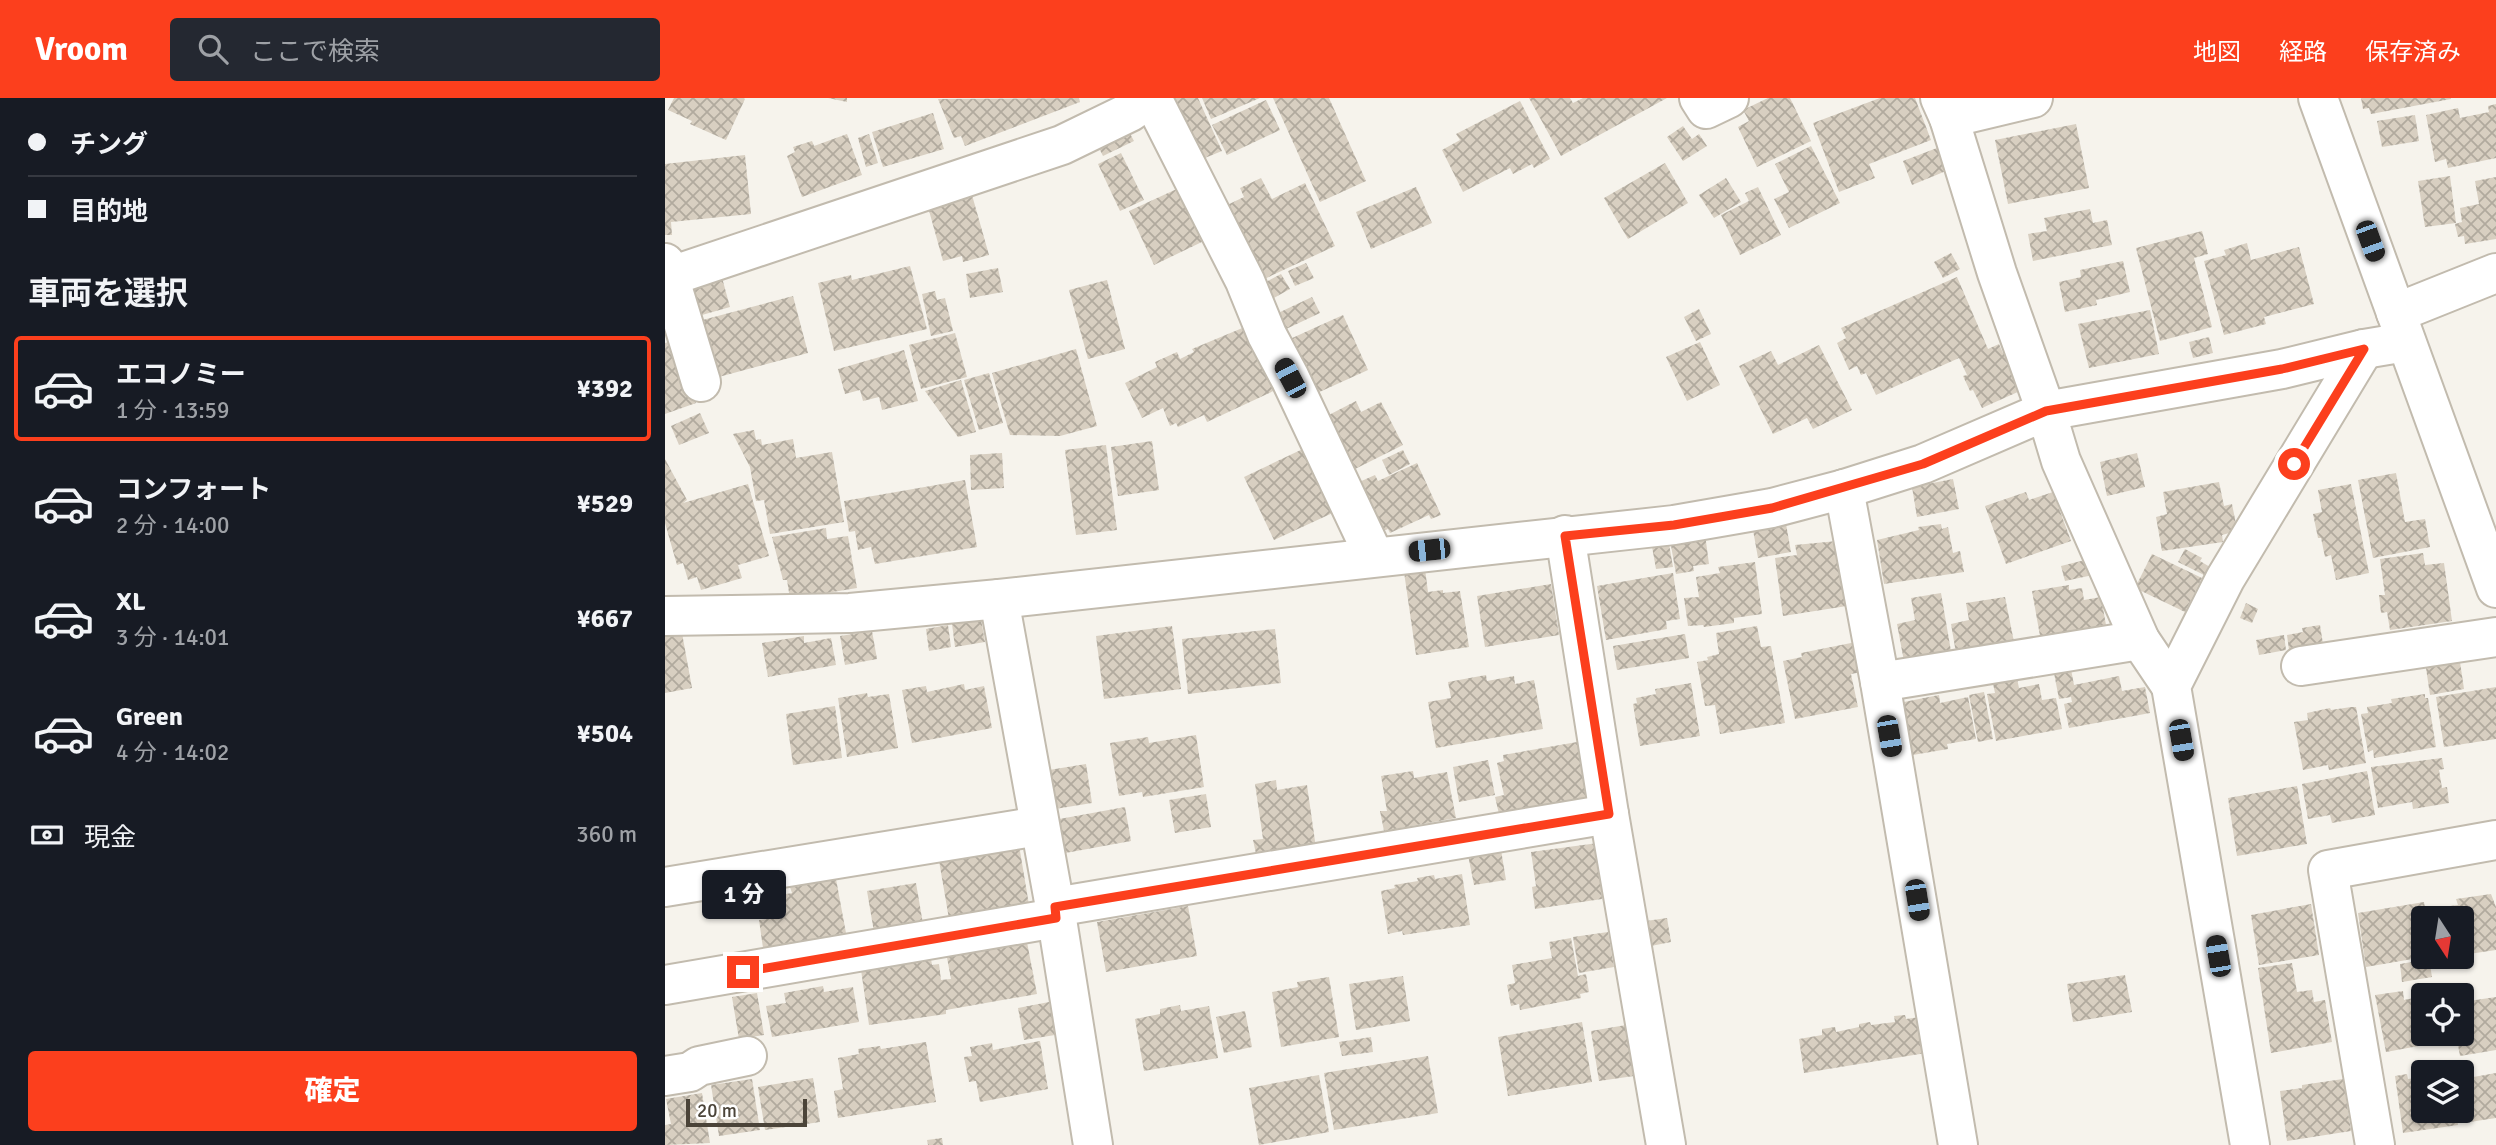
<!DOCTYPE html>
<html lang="ja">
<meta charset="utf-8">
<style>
body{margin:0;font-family:Signika,"Noto Sans JP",sans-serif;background:#242831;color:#f1f3f6;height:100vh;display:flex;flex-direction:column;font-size:26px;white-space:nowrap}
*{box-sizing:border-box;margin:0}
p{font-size:23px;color:#9ea1a6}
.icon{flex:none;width:38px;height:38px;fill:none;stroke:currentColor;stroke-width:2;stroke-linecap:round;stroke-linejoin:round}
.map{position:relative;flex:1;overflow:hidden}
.sheet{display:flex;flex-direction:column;background:#171b24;width:665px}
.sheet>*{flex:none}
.guide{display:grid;align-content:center;height:154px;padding:0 28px;background:#171b24}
.needle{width:46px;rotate:168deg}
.controls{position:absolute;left:1746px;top:808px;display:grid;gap:14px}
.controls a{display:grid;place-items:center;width:63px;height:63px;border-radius:7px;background:#171b24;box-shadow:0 2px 5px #0004;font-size:35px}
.scale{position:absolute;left:21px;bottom:18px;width:121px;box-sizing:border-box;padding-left:7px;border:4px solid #4b4439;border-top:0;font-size:19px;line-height:24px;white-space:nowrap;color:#4b4439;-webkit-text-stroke:5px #fff;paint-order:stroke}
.end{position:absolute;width:32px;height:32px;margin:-16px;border:9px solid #fc3f1d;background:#fff;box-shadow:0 0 0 4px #fff}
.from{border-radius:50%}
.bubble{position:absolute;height:49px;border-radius:7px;background:#171b24;box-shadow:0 2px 5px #0004;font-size:23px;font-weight:800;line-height:49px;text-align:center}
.car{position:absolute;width:21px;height:42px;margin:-21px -10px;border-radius:9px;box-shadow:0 0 5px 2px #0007;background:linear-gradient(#222 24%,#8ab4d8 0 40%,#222 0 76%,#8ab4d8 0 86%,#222 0)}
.guide b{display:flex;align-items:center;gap:24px;height:66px;font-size:26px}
.guide b+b{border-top:2px solid #363941}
.guide i{width:18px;height:18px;background:#f1f3f6}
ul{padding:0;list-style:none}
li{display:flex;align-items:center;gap:21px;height:105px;margin:0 14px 10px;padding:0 14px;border:4px solid transparent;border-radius:7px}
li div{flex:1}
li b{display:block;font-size:26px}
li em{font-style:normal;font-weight:800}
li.on{border-color:#fc3f1d}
li>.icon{width:63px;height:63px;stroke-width:1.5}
h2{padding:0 28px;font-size:32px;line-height:84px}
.pay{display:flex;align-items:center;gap:18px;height:77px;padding:0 28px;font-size:26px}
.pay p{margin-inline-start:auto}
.action{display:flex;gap:14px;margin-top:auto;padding:14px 28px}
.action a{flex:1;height:80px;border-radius:7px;background:#fc3f1d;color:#fff;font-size:28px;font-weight:800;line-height:80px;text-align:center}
header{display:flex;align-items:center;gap:42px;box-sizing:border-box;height:98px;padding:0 35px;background:#fc3f1d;color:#fff}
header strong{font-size:33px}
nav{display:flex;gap:38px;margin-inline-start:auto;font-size:24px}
.search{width:490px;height:63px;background:#242831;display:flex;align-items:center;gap:18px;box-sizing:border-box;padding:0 24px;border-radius:7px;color:#9ea1a6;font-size:26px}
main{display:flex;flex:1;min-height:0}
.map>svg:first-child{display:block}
.building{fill:url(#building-cross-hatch)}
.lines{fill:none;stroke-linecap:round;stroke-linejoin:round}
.minor-casing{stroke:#c2bbae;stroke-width:42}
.minor{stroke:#fff;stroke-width:38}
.route{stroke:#fc3f1d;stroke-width:9}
</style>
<header>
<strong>Vroom</strong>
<div class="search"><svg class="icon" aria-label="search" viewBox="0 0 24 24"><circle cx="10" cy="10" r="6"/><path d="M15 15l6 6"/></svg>ここで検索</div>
<nav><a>地図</a><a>経路</a><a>保存済み</a></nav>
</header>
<main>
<section class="sheet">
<div class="guide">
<b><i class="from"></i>チング</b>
<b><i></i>目的地</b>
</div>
<h2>車両を選択</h2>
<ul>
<li class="on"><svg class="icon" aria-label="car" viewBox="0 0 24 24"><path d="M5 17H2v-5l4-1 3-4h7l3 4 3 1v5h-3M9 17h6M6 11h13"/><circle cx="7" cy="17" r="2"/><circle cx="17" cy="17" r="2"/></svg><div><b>エコノミー</b><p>1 分 · 13:59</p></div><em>¥392</em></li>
<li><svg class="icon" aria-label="car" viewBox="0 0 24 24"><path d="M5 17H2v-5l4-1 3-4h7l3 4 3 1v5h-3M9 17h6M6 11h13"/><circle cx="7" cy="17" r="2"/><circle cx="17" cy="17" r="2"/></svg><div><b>コンフォート</b><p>2 分 · 14:00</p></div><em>¥529</em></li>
<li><svg class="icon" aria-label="car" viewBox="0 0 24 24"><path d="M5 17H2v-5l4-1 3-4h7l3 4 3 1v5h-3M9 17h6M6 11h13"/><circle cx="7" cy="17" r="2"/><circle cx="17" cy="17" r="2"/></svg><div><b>XL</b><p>3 分 · 14:01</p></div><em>¥667</em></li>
<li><svg class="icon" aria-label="car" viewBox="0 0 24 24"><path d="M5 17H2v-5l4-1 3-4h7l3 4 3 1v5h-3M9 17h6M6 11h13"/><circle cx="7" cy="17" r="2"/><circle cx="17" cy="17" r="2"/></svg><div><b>Green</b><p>4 分 · 14:02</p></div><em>¥504</em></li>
</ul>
<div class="pay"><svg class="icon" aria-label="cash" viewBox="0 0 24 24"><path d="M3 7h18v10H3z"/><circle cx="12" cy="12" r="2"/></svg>現金<p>360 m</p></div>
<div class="action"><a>確定</a></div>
</section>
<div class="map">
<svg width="1831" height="1047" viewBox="0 0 1831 1047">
<defs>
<pattern id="building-cross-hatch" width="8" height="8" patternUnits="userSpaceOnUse" patternTransform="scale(1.75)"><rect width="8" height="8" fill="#d8cfc1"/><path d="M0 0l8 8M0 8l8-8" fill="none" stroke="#b1aa9e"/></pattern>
</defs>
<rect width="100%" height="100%" fill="#f6f3ec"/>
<!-- building -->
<g class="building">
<polygon points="9,0 79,0 80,1 61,42 25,26 27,23 3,12"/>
<polygon points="163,0 182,0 182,4"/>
<polygon points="414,0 415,4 300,48 296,38 289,40 273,1"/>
<polygon points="506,0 533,0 557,53 530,64"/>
<polygon points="537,0 595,0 546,21"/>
<polygon points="608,0 664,0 701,83 655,104"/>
<polygon points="864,0 905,0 908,5 918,0 1002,0 896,58"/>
<polygon points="1103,0 1125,0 1146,43 1092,69 1073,29 1084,23 1078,12"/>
<polygon points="1215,0 1250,0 1266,42 1204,66 1210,80 1174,94 1148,25"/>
<polygon points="1696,0 1786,0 1786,1 1706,16 1704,10 1698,11"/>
<polygon points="601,2 615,32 562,57 547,27"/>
<polygon points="855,3 885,61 869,70 867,66 848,76 845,70 798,94 777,52 795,42 791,36"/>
<polygon points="1831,6 1831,60 1783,70 1781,61 1770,64 1761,17 1793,10 1795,20 1824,14 1823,8"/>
<polygon points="268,15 279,51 218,69 207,34"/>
<polygon points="1750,17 1754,43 1717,49 1712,23"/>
<polygon points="1411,26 1424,90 1343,106 1330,42"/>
<polygon points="1018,28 1027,41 1034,36 1042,48 1018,63 1002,39"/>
<polygon points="462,30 469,43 438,58 431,44"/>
<polygon points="182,36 197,77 137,99 122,58 130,54 128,49 147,43 149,48"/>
<polygon points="204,36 213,65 201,69 193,40"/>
<polygon points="1146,48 1175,105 1124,130 1109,101 1124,94 1110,66"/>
<polygon points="1272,50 1281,73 1247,87 1238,63"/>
<polygon points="456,55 479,102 455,113 433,66"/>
<polygon points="80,57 86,116 6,124 7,137 0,137 0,66"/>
<polygon points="1000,65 1023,105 963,141 939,100"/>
<polygon points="1785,78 1791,125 1760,129 1753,83"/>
<polygon points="1831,79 1831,141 1800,146 1799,138 1793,139 1790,126 1797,124 1795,110 1814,106 1810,83"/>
<polygon points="596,80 607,101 640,85 670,148 595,183 560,108 579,99 575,90"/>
<polygon points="1061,80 1076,104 1049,120 1034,97"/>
<polygon points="516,89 541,142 489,167 464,113"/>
<polygon points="751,89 767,125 706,151 691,114"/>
<polygon points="1093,89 1116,137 1075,157 1056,117 1084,103 1080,95"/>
<polygon points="307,97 324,157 298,164 297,158 278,163 263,109"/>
<polygon points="1425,111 1428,125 1442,122 1447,147 1368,163 1363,136 1382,133 1379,120"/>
<polygon points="1537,133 1543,156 1529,160 1547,229 1495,243 1471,150"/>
<polygon points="1582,145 1586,162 1634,149 1649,206 1599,219 1601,226 1559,237 1539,163 1561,157 1559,152"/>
<polygon points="1286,155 1295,171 1278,180 1269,164"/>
<polygon points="1458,163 1465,194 1431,202 1432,207 1400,214 1394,184 1416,179 1415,172"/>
<polygon points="641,165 649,180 630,188 623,173"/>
<polygon points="245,168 262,231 169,253 153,185 186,177 187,182"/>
<polygon points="333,170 338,194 305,200 301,176"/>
<polygon points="56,176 65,209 30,219 21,186"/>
<polygon points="616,176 625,191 607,201 599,185"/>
<polygon points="1292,179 1323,251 1334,246 1338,255 1341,253 1348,269 1345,271 1355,293 1317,310 1308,292 1305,293 1298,278 1302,277 1294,260 1211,297 1201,275 1196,277 1192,268 1184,272 1172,245 1181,240 1176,230"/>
<polygon points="442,182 460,251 423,261 404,192"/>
<polygon points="270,193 272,202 280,200 288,233 266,238 257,196"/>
<polygon points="128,198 143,255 50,280 30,224"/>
<polygon points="647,199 655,215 619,232 611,216"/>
<polygon points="1034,211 1046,236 1031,243 1019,219"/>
<polygon points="1485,212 1494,256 1424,270 1413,226"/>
<polygon points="678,217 703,272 650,296 625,241"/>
<polygon points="587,226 617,289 542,324 539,317 513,329 511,325 505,328 498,310 477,320 460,285 492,269 490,264 512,254 515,261 529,254 527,251"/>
<polygon points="290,235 302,279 256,291 244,247"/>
<polygon points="1544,239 1548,255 1528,260 1524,244"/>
<polygon points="9,242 31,305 0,316 0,245"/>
<polygon points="1035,244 1055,287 1022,303 1001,259"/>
<polygon points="1154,247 1187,312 1148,331 1142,320 1108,336 1074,268 1106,253 1113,267"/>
<polygon points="411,251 432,328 395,338 345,337 327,275"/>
<polygon points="239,252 253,303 217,312 214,299 198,303 195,292 180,296 173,271"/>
<polygon points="324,275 338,325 314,332 299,282"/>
<polygon points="296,282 311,334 293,339 260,293"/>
<polygon points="691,303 696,314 716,304 738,347 684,374 658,320"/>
<polygon points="35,315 44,335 14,347 6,328"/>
<polygon points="89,332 91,342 96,341 97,347 128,341 131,360 167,354 179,424 105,436 99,402 91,403 85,369 68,336"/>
<polygon points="487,343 494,392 453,398 446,349"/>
<polygon points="441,347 452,432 411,437 400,352"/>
<polygon points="642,349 672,413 609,442 579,379"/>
<polygon points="738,352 745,366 724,377 717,362"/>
<polygon points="337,355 339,390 306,392 305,357"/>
<polygon points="1472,355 1480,389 1442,398 1435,364"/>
<polygon points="0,361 22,402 18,405 83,386 104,458 73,467 77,480 36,492 32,479 23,482 18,465 12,467 0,425"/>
<polygon points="752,365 776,417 766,421 764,417 725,435 723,431 714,435 692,385 710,377 713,383"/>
<polygon points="1731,375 1740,424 1760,421 1765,449 1708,460 1693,382"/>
<polygon points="1288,381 1294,411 1252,419 1247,389"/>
<polygon points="300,382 312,449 210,466 206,449 193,452 190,433 184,434 179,403"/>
<polygon points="1554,384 1559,408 1567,406 1571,426 1568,434 1557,437 1558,444 1497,453 1491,419 1502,416 1498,394"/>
<polygon points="1686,386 1704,475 1671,482 1666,457 1660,459 1656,440 1653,440 1648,416 1657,414 1653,392"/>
<polygon points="1361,394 1364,402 1388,394 1406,443 1341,466 1320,408"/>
<polygon points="1121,426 1126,454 1093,460 1088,432"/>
<polygon points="1276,426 1277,431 1283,429 1288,455 1295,453 1299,474 1219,486 1212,442 1254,432 1253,429"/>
<polygon points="161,430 162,441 183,438 192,490 125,501 122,482 118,482 107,439"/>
<polygon points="1040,436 1044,466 1028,468 1029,473 1011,476 1005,442"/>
<polygon points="1003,440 1008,469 991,471 986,443"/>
<polygon points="1172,443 1182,508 1118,518 1110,460 1132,457 1130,447"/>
<polygon points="1520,451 1537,460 1535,463 1545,469 1541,478 1513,464"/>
<polygon points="1758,455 1760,467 1779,465 1787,523 1725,532 1722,514 1716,515 1714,497 1720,497 1715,461"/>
<polygon points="1487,456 1537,480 1520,514 1470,490"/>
<polygon points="1424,461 1428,477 1400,483 1396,468"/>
<polygon points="1090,464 1097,516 1069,520 1069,525 1039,529 1038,527 1023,528 1019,500 1034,499 1031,479 1055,475 1053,469"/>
<polygon points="760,471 763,494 778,492 778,495 795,493 804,549 751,557 739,474"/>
<polygon points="1008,475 1015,521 1001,523 1002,531 941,542 932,488"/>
<polygon points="886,486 894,537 820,549 812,498"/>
<polygon points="1404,487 1404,492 1417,490 1419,502 1436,499 1441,527 1375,538 1367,493"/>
<polygon points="1276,495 1287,559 1241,574 1232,526 1250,522 1246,500"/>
<polygon points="1340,499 1349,544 1291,555 1286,526 1304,522 1301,505"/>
<polygon points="1581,505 1593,511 1587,525 1575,520"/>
<polygon points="316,521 320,544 290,549 287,526"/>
<polygon points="283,527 286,549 264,553 261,531"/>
<polygon points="1655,527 1658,546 1624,552 1622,537 1638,534 1637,530"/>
<polygon points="507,528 516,591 439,601 431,538"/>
<polygon points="1092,528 1096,549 1106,548 1120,625 1055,636 1050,607 1040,608 1032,564 1043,562 1042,559 1054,556 1051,535"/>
<polygon points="610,531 616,585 523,596 517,541"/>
<polygon points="207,533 212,561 180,567 175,538"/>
<polygon points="17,535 27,590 0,595 0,538"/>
<polygon points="1020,536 1024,560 952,572 948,548"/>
<polygon points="1619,537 1621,552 1594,557 1591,542"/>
<polygon points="139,538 139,545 166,540 171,567 103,579 97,545"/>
<polygon points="1191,544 1197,574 1186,576 1193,609 1130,621 1118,563 1137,559 1136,555"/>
<polygon points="1795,564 1799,591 1765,597 1761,570"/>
<polygon points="1405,566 1409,587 1454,578 1457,593 1480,589 1485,615 1404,630 1399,606 1407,604 1406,599 1394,601 1388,570"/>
<polygon points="1351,576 1354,590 1374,586 1377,602 1391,600 1397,631 1331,643 1322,596 1330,595 1327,581"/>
<polygon points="821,577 822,583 849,578 850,586 869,582 878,631 771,650 763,604 786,600 783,584"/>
<polygon points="1026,585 1035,638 975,648 968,606 972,605 971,600 991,596 990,591"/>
<polygon points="299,586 300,592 319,588 327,630 247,645 237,592 261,588 262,594"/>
<polygon points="1831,589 1831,641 1779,649 1771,599"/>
<polygon points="1319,594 1328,641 1313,644 1304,597"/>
<polygon points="202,595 203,599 224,596 233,650 182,659 173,600"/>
<polygon points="1760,596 1760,600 1763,600 1771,649 1709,660 1708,652 1703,654 1696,616 1703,615 1702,609 1727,605 1726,601"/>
<polygon points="1274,597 1275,605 1303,599 1311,641 1282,646 1283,651 1242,658 1234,605"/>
<polygon points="170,608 177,660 128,667 121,616"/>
<polygon points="1686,609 1691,609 1701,665 1664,672 1663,667 1638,672 1629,624 1643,622 1642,615 1665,610 1666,612"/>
<polygon points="531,637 539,689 478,699 477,694 454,698 445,645 483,639 484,645"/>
<polygon points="912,644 923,700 834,716 830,699 839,697 832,665 839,663 838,657"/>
<polygon points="1777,660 1779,671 1774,672 1777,690 1782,689 1784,705 1748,711 1747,704 1713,710 1706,669"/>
<polygon points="823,662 830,697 794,704 788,669"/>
<polygon points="421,666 427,705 390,711 384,672"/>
<polygon points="748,673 749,680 782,674 791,720 719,733 715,713 722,713 716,678"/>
<polygon points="1702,673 1710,717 1667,725 1665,717 1643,721 1637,686"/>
<polygon points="611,682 612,692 642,687 651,750 599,758 598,754 591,756 588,742 598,741 590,686"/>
<polygon points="1632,688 1642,746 1572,758 1563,700"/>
<polygon points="541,696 546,729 510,735 504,702"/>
<polygon points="460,709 466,743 395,756 389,722"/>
<polygon points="933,745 937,801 870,811 867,789 871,788 866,754"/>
<polygon points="354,747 364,807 284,821 273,757"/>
<polygon points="836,752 841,782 809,787 803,757"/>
<polygon points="797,776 805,827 738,837 737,833 723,836 716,793 730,790 729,787 753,783 752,780 769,777 770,781"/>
<polygon points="171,781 181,835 98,850 94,822 102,821 98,800 127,795 125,789"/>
<polygon points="251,785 258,826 209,834 202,793"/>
<polygon points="1826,796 1831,809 1831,852 1797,857 1797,821 1771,821 1769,810 1793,807 1791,801"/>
<polygon points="1759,804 1762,821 1759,821 1759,859 1701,869 1693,815"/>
<polygon points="1646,806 1654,857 1594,867 1586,817"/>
<polygon points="523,808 532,858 441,874 432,824"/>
<polygon points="1002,820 1006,844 986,848 981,823"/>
<polygon points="943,834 949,869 914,875 908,839"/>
<polygon points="361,839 372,896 281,912 281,916 204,927 196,872 266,861 267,867 274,866 276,882 286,881 280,849"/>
<polygon points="906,840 913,878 921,876 924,894 915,896 916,900 855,912 854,906 846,908 842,887 850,885 847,867 887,860 884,844"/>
<polygon points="1764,861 1767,879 1737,884 1735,866"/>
<polygon points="1627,865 1632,894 1647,892 1649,904 1660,902 1667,944 1606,955 1593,870"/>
<polygon points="1460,877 1467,914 1408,924 1402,886"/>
<polygon points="738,878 745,923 691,932 684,886"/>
<polygon points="664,879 674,939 616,949 607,894 633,889 632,884"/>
<polygon points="158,888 159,894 188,889 194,924 107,939 101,908 121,905 119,895"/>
<polygon points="1738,893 1739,902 1759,898 1759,936 1780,936 1781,943 1721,954 1710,897"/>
<polygon points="92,895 99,937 74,941 67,899"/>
<polygon points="1831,899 1831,952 1795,958 1791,936 1797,936 1797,904"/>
<polygon points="384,904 390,937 359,942 353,910"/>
<polygon points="515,907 516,913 544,908 553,960 479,973 470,921 495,916 495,911"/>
<polygon points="580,913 587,949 559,955 551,919"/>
<polygon points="1240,917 1241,921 1255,919 1261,955 1139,975 1134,941 1157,937 1157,931 1170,929 1171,934 1194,929 1194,926 1205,924 1206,927 1230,924 1229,918"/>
<polygon points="917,924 927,984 843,998 833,939"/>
<polygon points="961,927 969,978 934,983 926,933"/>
<polygon points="706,939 708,954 677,958 674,944"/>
<polygon points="375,943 383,991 315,1004 311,983 304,984 299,959 307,958 305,949 327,945 328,952"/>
<polygon points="261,944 271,1004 173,1020 169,993 178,991 173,960 194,956 193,951 215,948 216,951"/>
<polygon points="763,958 773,1015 669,1032 659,975"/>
<polygon points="1831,975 1831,1020 1798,1025 1796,1013 1797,981"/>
<polygon points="1742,976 1743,981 1759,979 1759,1013 1791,1013 1793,1027 1738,1035 1730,978"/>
<polygon points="654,977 664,1034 594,1047 584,990"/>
<polygon points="148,980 155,1024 100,1032 93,989"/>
<polygon points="87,981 95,1032 54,1038 46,987"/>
<polygon points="1678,981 1686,1033 1622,1043 1615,993 1637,990 1637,987"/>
<polygon points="37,995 45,1045 0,1047 0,1027 6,1026 1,1001"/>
<polygon points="277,1040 278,1047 263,1047 262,1042"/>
</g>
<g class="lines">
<!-- minor casing -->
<g class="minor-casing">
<g id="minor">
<polyline points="487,0 580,183 602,237 625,280 709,458"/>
<polyline points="1034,0 1041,11 1064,0"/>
<polyline points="1275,0 1284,20 1332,175 1381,313 1396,363 1475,542 1506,588"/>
<polyline points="1653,0 1831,490"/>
<polyline points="1284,20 1368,0"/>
<polyline points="0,165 36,284"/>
<polyline points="0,180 397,47 465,14 485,0"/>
<polyline points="1731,215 1831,175"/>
<polyline points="1179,391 1215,584 1475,542"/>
<polyline points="900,437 944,716 1001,1047"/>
<polyline points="334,501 390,809 428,1047"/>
<polyline points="0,518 185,515 334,501 1009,427 1107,410 1179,391 1258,366 1381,313 1617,271 1699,251 1741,244"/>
<polyline points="1636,568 1831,539"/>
<polyline points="1215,584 1293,1047"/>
<polyline points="0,789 374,728"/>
<polyline points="390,809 944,716"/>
<polyline points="0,887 391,820"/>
<polyline points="0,978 25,974 34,968 82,958"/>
<polyline points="1585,1047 1506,588 1560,481 1699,251"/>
<polyline points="1710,1047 1663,772 1831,742"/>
</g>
</g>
<!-- minor -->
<use href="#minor" class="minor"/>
</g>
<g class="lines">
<!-- route -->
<polyline class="route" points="78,874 391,820 390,809 944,716 900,438 1009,427 1107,410 1258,366 1381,313 1617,271 1699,251 1629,366"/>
</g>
</svg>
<div class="controls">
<a><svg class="needle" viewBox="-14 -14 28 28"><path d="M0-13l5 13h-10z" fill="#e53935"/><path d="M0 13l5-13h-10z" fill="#9ea1a6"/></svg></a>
<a><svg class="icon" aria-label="locate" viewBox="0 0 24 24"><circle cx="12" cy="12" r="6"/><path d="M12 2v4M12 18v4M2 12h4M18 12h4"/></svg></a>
<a><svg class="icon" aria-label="layers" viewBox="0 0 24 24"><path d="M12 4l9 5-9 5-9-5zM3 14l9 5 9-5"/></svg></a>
</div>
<div class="scale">20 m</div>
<i class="end from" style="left:1629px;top:366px"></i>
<i class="end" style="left:78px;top:874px"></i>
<div class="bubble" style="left:37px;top:772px;width:84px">1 分</div>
<i class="car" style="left:1705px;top:143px;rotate:160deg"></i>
<i class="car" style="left:625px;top:280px;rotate:332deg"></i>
<i class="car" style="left:764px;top:452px;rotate:264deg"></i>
<i class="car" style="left:1224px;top:638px;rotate:170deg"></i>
<i class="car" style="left:1516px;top:642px;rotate:170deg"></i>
<i class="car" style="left:1252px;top:802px;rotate:171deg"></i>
<i class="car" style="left:1553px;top:858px;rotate:350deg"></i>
</div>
</main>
